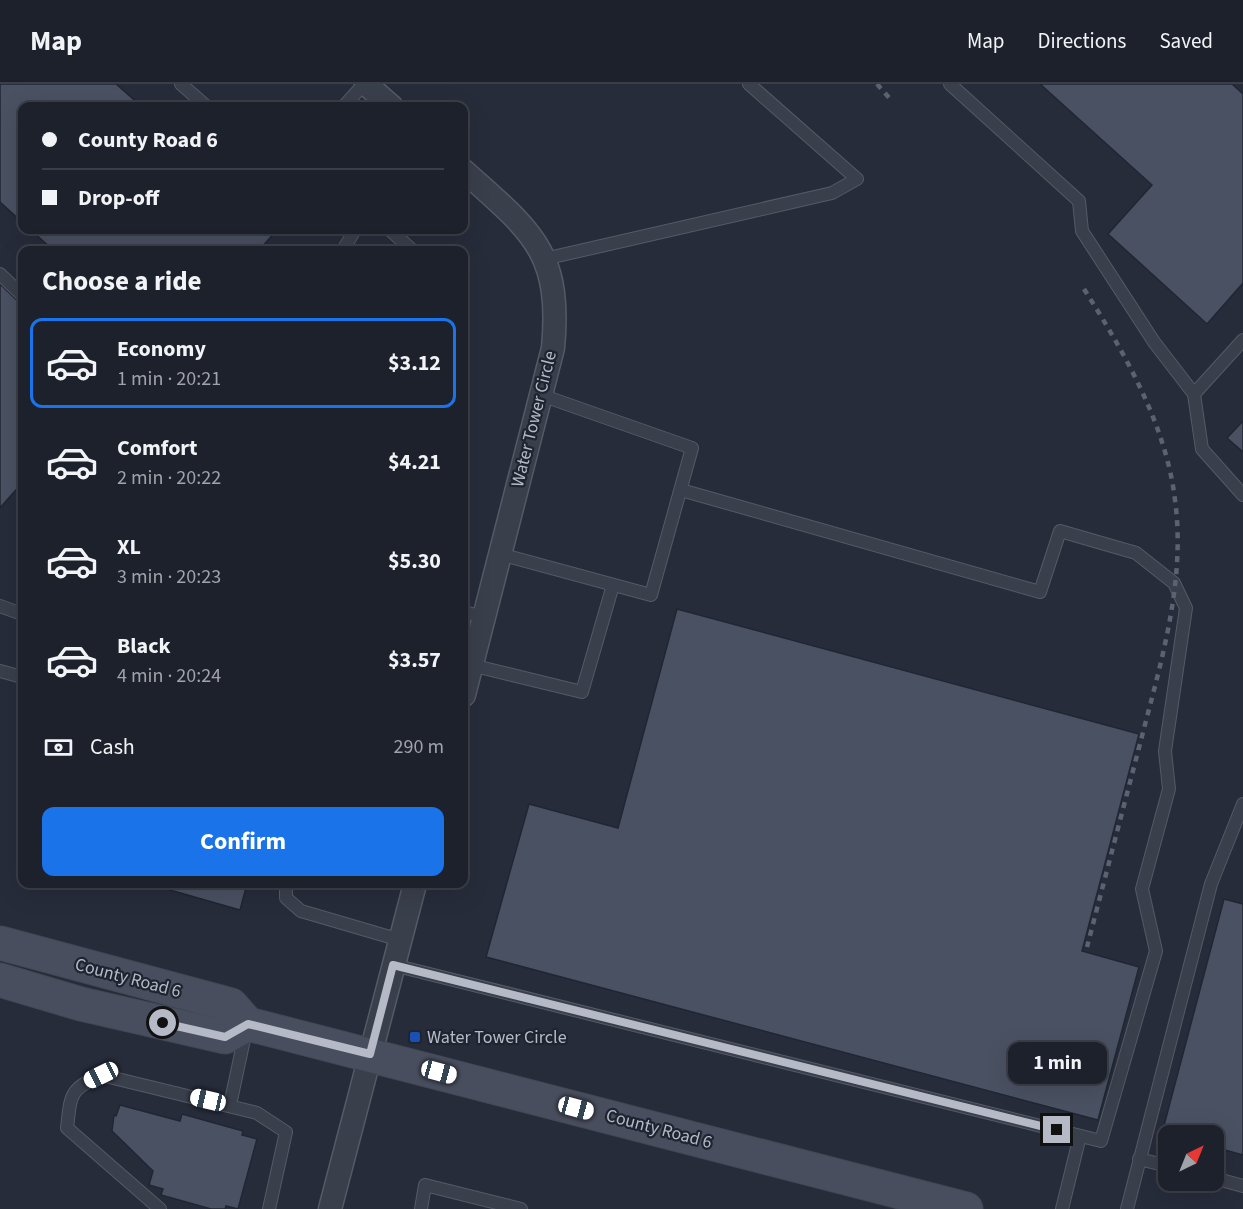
<!DOCTYPE html>
<meta charset="utf-8">
<style>
body{margin:0;font-family:"Source Sans 3",sans-serif;background:#2a2e38;color:#f1f3f6;height:100vh;display:flex;flex-direction:column;font-size:22px;white-space:nowrap}
*{box-sizing:border-box;margin:0}
p{font-size:20px;color:#a0a3a9}
.icon{flex:none;width:33px;height:33px;fill:none;stroke:currentColor;stroke-width:2;stroke-linecap:round;stroke-linejoin:round}
.map{position:relative;flex:1;overflow:hidden}
.drawer{position:absolute;left:18px;top:162px;width:450px;height:642px;display:flex;flex-direction:column;background:#1d212c;border-radius:12px;box-shadow:0 6px 24px #0002,0 0 0 2px #3b3e48}
.drawer>*{flex:none}
.banner{position:absolute;left:18px;top:18px;width:450px;height:132px;border-radius:12px;box-shadow:0 6px 24px #0002,0 0 0 2px #3b3e48;display:grid;align-content:center;height:132px;padding:0 24px;background:#1d212c}
.needle{width:39px;rotate:43deg}
.controls{position:absolute;left:1158px;top:1041px;display:grid;gap:12px}
.controls a{display:grid;place-items:center;width:66px;height:66px;border-radius:12px;background:#1d212c;box-shadow:0 6px 24px #0002,0 0 0 2px #3b3e48;font-size:30px}
.end{position:absolute;width:27px;height:27px;margin:-14px;border:8px solid #b6bac7;background:#111;box-shadow:0 0 0 3px #111}
.from{border-radius:50%}
.bubble{position:absolute;height:42px;border-radius:12px;background:#1d212c;box-shadow:0 6px 24px #0002,0 0 0 2px #3b3e48;font-size:20px;font-weight:700;line-height:42px;text-align:center}
.car{position:absolute;width:18px;height:36px;margin:-18px -9px;border-radius:8px;box-shadow:0 0 4px 2px #0007;background:linear-gradient(#fff 24%,#345 0 40%,#fff 0 76%,#345 0 86%,#fff 0)}
.banner b{display:flex;align-items:center;gap:21px;height:57px;font-size:22px}
.banner b+b{border-top:2px solid #3b3e48}
.banner i{width:15px;height:15px;background:#f1f3f6}
ul{padding:0;list-style:none}
li{display:flex;align-items:center;gap:18px;height:90px;margin:0 12px 9px;padding:0 12px;border:3px solid transparent;border-radius:12px}
li div{flex:1}
li b{display:block;font-size:22px}
li em{font-style:normal;font-weight:700}
li.current{border-color:#1a73e8}
li>.icon{width:54px;height:54px;stroke-width:1.5}
h2{padding:0 24px;font-size:27px;line-height:72px}
.pay{display:flex;align-items:center;gap:15px;height:66px;padding:0 24px;font-size:22px}
.pay p{margin-inline-start:auto}
.primary-button{display:flex;gap:12px;margin-top:auto;padding:12px 24px}
.primary-button a{flex:1;height:69px;border-radius:12px;background:#1a73e8;color:#fff;font-size:24px;font-weight:700;line-height:69px;text-align:center}
header{display:flex;align-items:center;gap:36px;box-sizing:border-box;height:84px;padding:0 30px;background:#1d212c;border-bottom:2px solid #3b3e48}
header strong{font-size:28px}
nav{display:flex;gap:33px;margin-inline-start:auto;font-size:21px}
.map>svg:first-child{display:block}
.building{fill:#4a5162;stroke:#212633;stroke-width:1.5}
.lines{fill:none;stroke-linecap:round;stroke-linejoin:round}
.service-casing{stroke:#555a67;stroke-width:14}
.minor-casing{stroke:#555a67;stroke-width:25}
.secondary-casing{stroke:#434855;stroke-width:35}
.service{stroke:#3a3f4c;stroke-width:12}
.minor{stroke:#3a3f4c;stroke-width:22}
.secondary{stroke:#494e5e;stroke-width:33}
.rail{stroke:#5d6272;stroke-width:4.5;stroke-dasharray:6 6;stroke-linecap:butt}
.route{stroke:#b6bac7;stroke-width:8}
.transit-dot{fill:#1a4fb4;stroke:#1f2431;stroke-width:2}
.labels{text-anchor:middle;dominant-baseline:central;stroke-width:4.5;stroke-linejoin:round;paint-order:stroke}
.street-label{font-size:18px;fill:#b6bac7;stroke:#1f2431}
.poi-label{font-size:18px;fill:#b6bac7;stroke:#1f2431;text-anchor:start}
</style>
<header>
<strong>Map</strong>
<nav><a>Map</a><a>Directions</a><a>Saved</a></nav>
</header>
<div class="map">
<svg width="1243" height="1125" viewBox="0 0 1243 1125">
<rect width="100%" height="100%" fill="#272c3b"/>
<!-- building -->
<g class="building">
<polygon points="0,0 116,0 141,22 22,22 22,138 0,118"/>
<polygon points="1040,0 1232,0 1243,10 1243,199 1207,240 1108,150 1152,101"/>
<polygon points="31,146 277,146 259,166 53,166"/>
<polygon points="0,200 22,221 22,413 16,406 0,424"/>
<polygon points="1243,337 1243,368 1227,354"/>
<polygon points="677,525 1139,650 1082,867 1139,883 1098,1036 486,873 529,720 618,744"/>
<polygon points="149,800 247,800 240,826"/>
<polygon points="1224,815 1243,820 1243,1071 1214,1063 1214,1052 1162,1049"/>
<polygon points="120,1021 180,1037 182,1030 243,1047 242,1051 257,1055 238,1125 226,1122 225,1125 211,1125 161,1111 163,1105 149,1101 153,1087 112,1047 114,1031 116,1032"/>
</g>
<g class="lines">
<!-- service casing -->
<g class="service-casing">
<g id="service">
<polyline points="181,0 206,22"/>
<polyline points="950,0 1079,117 1082,147 1154,258 1194,310 1243,256"/>
<polyline points="344,22 364,0"/>
<polyline points="390,146 412,166"/>
<polyline points="343,166 355,146"/>
<polyline points="544,175 832,109 857,95 749,0"/>
<polyline points="0,190 22,211"/>
<polyline points="1194,310 1202,365 1243,411"/>
<polyline points="500,470 651,511 692,364 541,311"/>
<polyline points="0,522 22,530"/>
<polyline points="464,528 484,533"/>
<polyline points="471,581 582,608 613,501"/>
<polyline points="0,587 22,593"/>
<polyline points="286,800 286,814 301,827 400,856"/>
<polyline points="393,881 1101,1057 1156,867 1142,805 1169,705 1165,667 1186,524 1174,499 1136,469 1060,447 1040,508 681,406"/>
<polyline points="230,1021 246,946"/>
<polyline points="1139,1075 1168,1082"/>
<polyline points="1214,1094 1243,1102"/>
<path d="M 160,1125 L 67,1044 C 71,1010 69,1006 101,991 L 257,1029 L 286,1048 L 269,1125"/>
<polyline points="421,1125 425,1101 521,1125"/>
<polyline points="1062,1125 1080,1052"/>
<polyline points="1127,1125 1211,800 1243,720"/>
</g>
</g>
<!-- minor casing -->
<g class="minor-casing">
<g id="minor">
<polyline points="366,0 391,22"/>
<path d="M 464,87 C 531,147 562,167 553,264 L 464,611"/>
<polyline points="330,1125 415,800"/>
</g>
</g>
<!-- secondary casing -->
<g class="secondary-casing">
<g id="secondary">
<polyline points="0,859 231,921 248,940 966,1125"/>
<polyline points="0,896 81,920 225,953 248,940"/>
</g>
</g>
<!-- service -->
<use href="#service" class="service"/>
<!-- minor -->
<use href="#minor" class="minor"/>
<!-- secondary -->
<use href="#secondary" class="secondary"/>
<!-- rail -->
<g class="rail">
<polyline points="877,0 892,17"/>
<path d="M 1084,205 C 1124,268 1166,340 1175,416 C 1186,497 1161,578 1141,656 C 1123,725 1105,794 1087,863"/>
</g>
</g>
<g class="lines">
<!-- route -->
<polyline class="route" points="163,939 225,953 248,940 370,970 393,881 1057,1046"/>
</g>
<!-- markers -->
<rect class="transit-dot" x="409" y="947" width="12" height="12" rx="3"/>
<g class="labels">
<!-- street labels -->
<g class="street-label">
<text transform="translate(534 335) rotate(-76)">Water Tower Circle</text>
<text transform="translate(128 894) rotate(15)">County Road 6</text>
<text transform="translate(659 1045) rotate(15)">County Road 6</text>
</g>
<!-- poi labels -->
<g class="poi-label">
<text x="427" y="953">Water Tower Circle</text>
</g>
</g>
</svg>
<div class="controls">
<a><svg class="needle" viewBox="-14 -14 28 28"><path d="M0-13l5 13h-10z" fill="#e53935"/><path d="M0 13l5-13h-10z" fill="#a0a3a9"/></svg></a>
</div>
<i class="end from" style="left:163px;top:939px"></i>
<i class="end" style="left:1057px;top:1046px"></i>
<div class="bubble" style="left:1008px;top:958px;width:99px">1 min</div>
<i class="car" style="left:439px;top:988px;rotate:105deg"></i>
<i class="car" style="left:101px;top:991px;rotate:244deg"></i>
<i class="car" style="left:208px;top:1016px;rotate:283deg"></i>
<i class="car" style="left:576px;top:1024px;rotate:105deg"></i>
<div class="banner">
<b><i class="from"></i>County Road 6</b>
<b><i></i>Drop-off</b>
</div>
<section class="drawer">
<h2>Choose a ride</h2>
<ul>
<li class="current"><svg class="icon" aria-label="car" viewBox="0 0 24 24"><path d="M5 17H2v-5l4-1 3-4h7l3 4 3 1v5h-3M9 17h6M6 11h13"/><circle cx="7" cy="17" r="2"/><circle cx="17" cy="17" r="2"/></svg><div><b>Economy</b><p>1 min · 20:21</p></div><em>$3.12</em></li>
<li><svg class="icon" aria-label="car" viewBox="0 0 24 24"><path d="M5 17H2v-5l4-1 3-4h7l3 4 3 1v5h-3M9 17h6M6 11h13"/><circle cx="7" cy="17" r="2"/><circle cx="17" cy="17" r="2"/></svg><div><b>Comfort</b><p>2 min · 20:22</p></div><em>$4.21</em></li>
<li><svg class="icon" aria-label="car" viewBox="0 0 24 24"><path d="M5 17H2v-5l4-1 3-4h7l3 4 3 1v5h-3M9 17h6M6 11h13"/><circle cx="7" cy="17" r="2"/><circle cx="17" cy="17" r="2"/></svg><div><b>XL</b><p>3 min · 20:23</p></div><em>$5.30</em></li>
<li><svg class="icon" aria-label="car" viewBox="0 0 24 24"><path d="M5 17H2v-5l4-1 3-4h7l3 4 3 1v5h-3M9 17h6M6 11h13"/><circle cx="7" cy="17" r="2"/><circle cx="17" cy="17" r="2"/></svg><div><b>Black</b><p>4 min · 20:24</p></div><em>$3.57</em></li>
</ul>
<div class="pay"><svg class="icon" aria-label="cash" viewBox="0 0 24 24"><path d="M3 7h18v10H3z"/><circle cx="12" cy="12" r="2"/></svg>Cash<p>290 m</p></div>
<div class="primary-button"><a>Confirm</a></div>
</section>
</div>
